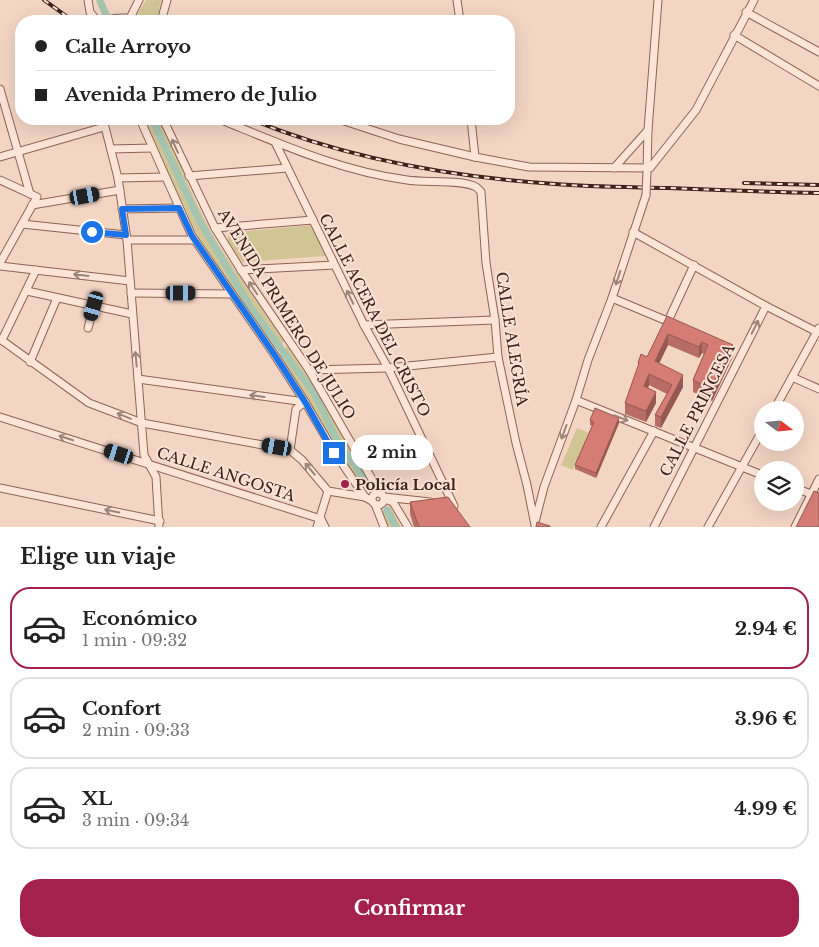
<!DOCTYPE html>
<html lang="es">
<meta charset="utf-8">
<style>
body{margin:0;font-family:"Libre Baskerville",serif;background:#f2f2f2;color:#222;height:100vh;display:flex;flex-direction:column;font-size:19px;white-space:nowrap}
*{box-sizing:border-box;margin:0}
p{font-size:16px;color:#767676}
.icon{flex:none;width:28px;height:28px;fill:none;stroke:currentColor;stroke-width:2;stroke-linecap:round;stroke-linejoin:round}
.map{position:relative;height:527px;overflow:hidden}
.sheet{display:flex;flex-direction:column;background:#fff;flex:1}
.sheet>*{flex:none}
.banner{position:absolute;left:15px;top:15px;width:500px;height:110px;border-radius:20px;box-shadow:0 5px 20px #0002;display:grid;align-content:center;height:110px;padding:0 20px;background:#fff}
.needle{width:32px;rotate:106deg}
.controls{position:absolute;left:754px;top:401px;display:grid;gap:10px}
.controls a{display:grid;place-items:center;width:50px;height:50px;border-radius:50%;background:#fff;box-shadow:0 5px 20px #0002;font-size:25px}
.end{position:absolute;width:22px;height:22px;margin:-11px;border:6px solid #1a73e8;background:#fff;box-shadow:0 0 0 2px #fff}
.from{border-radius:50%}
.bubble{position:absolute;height:35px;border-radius:18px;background:#fff;box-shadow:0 5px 20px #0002;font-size:16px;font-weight:700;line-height:35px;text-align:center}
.car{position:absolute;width:15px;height:30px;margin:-15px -8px;border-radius:6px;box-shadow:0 0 4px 1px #0007;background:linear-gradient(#222 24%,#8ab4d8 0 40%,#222 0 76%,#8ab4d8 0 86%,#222 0)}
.banner b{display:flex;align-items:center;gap:18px;height:48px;font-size:19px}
.banner b+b{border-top:1px solid #e0e0e0}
.banner i{width:12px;height:12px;background:#222}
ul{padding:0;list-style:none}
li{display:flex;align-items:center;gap:15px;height:82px;margin:0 10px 8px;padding:0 10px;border:2px solid #e0e0e0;border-radius:20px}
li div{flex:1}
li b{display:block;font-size:19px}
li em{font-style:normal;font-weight:700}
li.current{border-color:#a5214d}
li>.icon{width:45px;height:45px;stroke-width:1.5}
h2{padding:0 20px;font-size:22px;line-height:60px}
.cta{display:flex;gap:10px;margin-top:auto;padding:10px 20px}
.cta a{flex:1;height:58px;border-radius:20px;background:#a5214d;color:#fff;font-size:20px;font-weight:700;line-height:58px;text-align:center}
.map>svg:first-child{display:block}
.green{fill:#d2c595}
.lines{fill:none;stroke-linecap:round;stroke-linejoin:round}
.stream{stroke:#6b957c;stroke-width:2}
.canal{stroke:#a5c5b1;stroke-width:7}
.street-casing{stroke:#8f6357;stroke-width:9}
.street{stroke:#fce5d7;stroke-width:7}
.rail-casing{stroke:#3d221d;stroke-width:4}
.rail{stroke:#f9e2d3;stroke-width:2;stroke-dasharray:5.5;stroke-linecap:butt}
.street-bridge-casing{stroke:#8f6357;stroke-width:9;stroke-linecap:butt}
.street-bridge{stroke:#fce5d7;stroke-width:7}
.wall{fill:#b76c65}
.shaded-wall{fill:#955852}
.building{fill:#d57d75;stroke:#955852}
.oneway{stroke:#9c847a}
.route{stroke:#1a73e8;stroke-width:6}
.poi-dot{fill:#a5214d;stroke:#f9e2d3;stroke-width:2}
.labels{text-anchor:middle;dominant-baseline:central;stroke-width:4;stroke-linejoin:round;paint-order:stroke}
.street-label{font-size:15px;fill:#3d221d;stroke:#f9e2d3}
.poi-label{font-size:15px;font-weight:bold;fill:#3d221d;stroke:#f9e2d3;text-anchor:start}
</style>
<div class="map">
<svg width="819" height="527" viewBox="0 0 819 527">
<rect width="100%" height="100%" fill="#f3d5c3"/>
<!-- green -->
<g class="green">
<polygon points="146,0 162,0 159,8 160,19 138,14"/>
<path d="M 144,119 L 161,119 C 179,161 195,207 220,247 C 240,279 264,309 288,338 L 272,352 L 195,231 Z"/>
<polygon points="313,225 324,248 325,256 242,262 228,241 228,233"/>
<polygon points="289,345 316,386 354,449 378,480 364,491 338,453 305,394 278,355"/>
<polygon points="577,428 589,433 573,470 561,465"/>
<polygon points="390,506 401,527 389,527 381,512"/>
</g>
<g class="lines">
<!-- stream -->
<polyline class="stream" points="100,0 100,1"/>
<!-- canal -->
<g class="canal">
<polyline points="100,1 109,21"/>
<polyline points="152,119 199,220 251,308 314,393 338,442 369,485"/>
<polyline points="387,510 396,527"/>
</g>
<!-- street casing -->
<g class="street-casing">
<g id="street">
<polyline points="88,0 90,12 97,21"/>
<polyline points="457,0 460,21"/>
<polyline points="746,12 819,52"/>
<polyline points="130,18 139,0"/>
<path d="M 105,21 C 118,16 131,18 145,21"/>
<polyline points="163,21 163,14 167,0"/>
<polyline points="734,35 819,86"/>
<polyline points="0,89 30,194"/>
<polyline points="103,119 118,178 127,240 144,455 156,477 159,527"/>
<polyline points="140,119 192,236 274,354 305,402 335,453 365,497 372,501"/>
<polyline points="163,119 215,228 241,270 309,370 380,493"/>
<path d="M 219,119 C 281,144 340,171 407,180 C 424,183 463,179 476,187 C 477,187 480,191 481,192 L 486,263 L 495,320 L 498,357 L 516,443 L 527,485 L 535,525 L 538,527"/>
<polyline points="338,119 399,139 475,157 529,167 650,168 696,110 754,0"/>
<polyline points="471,119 475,157"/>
<polyline points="275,142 364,325 388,368 454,506"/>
<polyline points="111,149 152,148"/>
<polyline points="0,157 104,127"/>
<polyline points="614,168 648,130"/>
<polyline points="647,171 648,130 658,0"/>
<polyline points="189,176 287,168"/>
<polyline points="118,178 165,177"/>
<polyline points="0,180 37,197 0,263"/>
<polyline points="32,205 120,190"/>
<polyline points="122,209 179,208"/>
<polyline points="22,224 126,235"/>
<polyline points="215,228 313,220"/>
<polyline points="633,232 766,306 817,332"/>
<polyline points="127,240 195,240"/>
<polyline points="0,266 130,281"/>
<polyline points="241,270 334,265"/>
<polyline points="27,291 132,314"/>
<polyline points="131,293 232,294"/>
<polyline points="612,298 672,323"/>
<polyline points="668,321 694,265"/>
<polyline points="364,325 495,320"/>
<polyline points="88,328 94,306"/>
<polyline points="0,339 89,403 142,423 290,450 302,460 328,491 365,497"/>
<polyline points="2,340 36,270"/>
<polyline points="30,362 57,298"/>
<polyline points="309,370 388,368 498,357"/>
<polyline points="792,377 819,389"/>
<polyline points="138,379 305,402"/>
<polyline points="576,400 762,475"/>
<polyline points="774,410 819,328"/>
<polyline points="0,417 321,519 325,527"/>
<polyline points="290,450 296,409 305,402"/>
<polyline points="0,488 160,521"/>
<polyline points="795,488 819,497"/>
<circle cx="378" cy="499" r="6"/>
<polyline points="384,497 430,502"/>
<polyline points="385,499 393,502 408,527"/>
<polyline points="375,504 384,527"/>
<polyline points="535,522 544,487 576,400 588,360 612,298 646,195"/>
<polyline points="317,527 328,491"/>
<polyline points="601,527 654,431"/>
<polyline points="654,527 766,306"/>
<polyline points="708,527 762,431"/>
<polyline points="795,527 819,479"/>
</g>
</g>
<!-- street -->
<use href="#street" class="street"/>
<!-- rail casing -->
<g class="rail-casing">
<g id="rail">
<polyline points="44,0 73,21"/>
<path d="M 250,119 C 347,159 451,177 555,184 C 592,187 630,187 668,188 C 718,190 769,192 819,193"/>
<polyline points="744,183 819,185"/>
</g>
</g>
<!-- rail -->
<use href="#rail" class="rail"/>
<!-- street-bridge casing -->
<g class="street-bridge-casing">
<polyline id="street-bridge" points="646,195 647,171"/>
</g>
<!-- street-bridge -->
<use href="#street-bridge" class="street-bridge"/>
</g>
<!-- wall -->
<g class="wall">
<polygon points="667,316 733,356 712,401 693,392 693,380 704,354 702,353 699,358 668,345 659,363 683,387 661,428 655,426 655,415 667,394 649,385 648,388 656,403 646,422 625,414 625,403 638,368 638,363 647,357"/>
<polygon points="590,420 619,423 596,478 575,469 575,465 592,426 590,425"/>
<polygon points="410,502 470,527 414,527 410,514"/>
</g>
<!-- shaded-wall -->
<g class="shaded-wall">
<polygon points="668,334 668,345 655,372 655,361"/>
<polygon points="702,342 702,353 699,358 699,347"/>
<polygon points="733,345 733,356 712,401 712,390"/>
<polygon points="649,374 649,385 644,398 644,386"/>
<polygon points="683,375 683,387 661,428 661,417"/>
<polygon points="656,392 656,403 646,422 646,411"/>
<polygon points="619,418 619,423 596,478 596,473"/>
</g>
<!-- building -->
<g class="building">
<polygon points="667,316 733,345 712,390 693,380 708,345 702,342 699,347 668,334 655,361 683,375 661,417 655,415 672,385 649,374 644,386 656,392 646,411 625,403 639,363 638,363 641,354 647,357"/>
<polygon points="595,408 619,418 596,473 575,465 594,422 590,420"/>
<polygon points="814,491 819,493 819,527 796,527"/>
<polygon points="448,497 470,527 419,527 410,502"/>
<polygon points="537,522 550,526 550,527 536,527"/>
</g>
<!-- one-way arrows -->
<defs><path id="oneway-shaft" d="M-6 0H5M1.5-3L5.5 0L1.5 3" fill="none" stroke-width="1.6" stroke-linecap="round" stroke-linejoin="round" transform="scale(1.25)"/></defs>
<g class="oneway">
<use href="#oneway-shaft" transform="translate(175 146) rotate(-114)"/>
<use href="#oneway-shaft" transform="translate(81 275) rotate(-173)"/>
<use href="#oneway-shaft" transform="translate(618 278) rotate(108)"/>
<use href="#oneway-shaft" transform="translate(253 288) rotate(-124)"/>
<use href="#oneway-shaft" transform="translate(350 297) rotate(-116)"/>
<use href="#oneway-shaft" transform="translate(755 327) rotate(-63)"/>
<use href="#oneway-shaft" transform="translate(136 359) rotate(-95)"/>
<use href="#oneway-shaft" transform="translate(257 396) rotate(-172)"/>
<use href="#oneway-shaft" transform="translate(124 416) rotate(-158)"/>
<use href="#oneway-shaft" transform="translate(621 418) rotate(22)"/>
<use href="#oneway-shaft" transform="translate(564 432) rotate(110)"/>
<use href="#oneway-shaft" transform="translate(66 438) rotate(-162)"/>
<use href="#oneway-shaft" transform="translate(310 469) rotate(-130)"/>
<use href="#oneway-shaft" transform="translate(112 511) rotate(-168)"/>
</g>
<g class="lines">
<!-- route -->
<polyline class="route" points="92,232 126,235 122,209 179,208 192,236 274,354 305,402 334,453"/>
</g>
<!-- markers -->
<circle class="poi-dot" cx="345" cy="484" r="5"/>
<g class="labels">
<!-- street labels -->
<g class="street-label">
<text transform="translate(287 314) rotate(58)">AVENIDA PRIMERO DE JULIO</text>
<text transform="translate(375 315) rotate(63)">CALLE ACERA DEL CRISTO</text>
<text transform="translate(512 339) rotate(81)">CALLE ALEGRÍA</text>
<text transform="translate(697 410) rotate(-63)">CALLE PRINCESA</text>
<text transform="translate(226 474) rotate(18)">CALLE ANGOSTA</text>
</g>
<!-- poi labels -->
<g class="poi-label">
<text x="355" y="484">Policía Local</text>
</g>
</g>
</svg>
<div class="controls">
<a><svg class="needle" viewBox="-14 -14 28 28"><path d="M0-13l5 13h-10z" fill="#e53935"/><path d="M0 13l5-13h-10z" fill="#767676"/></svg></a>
<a><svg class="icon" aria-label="layers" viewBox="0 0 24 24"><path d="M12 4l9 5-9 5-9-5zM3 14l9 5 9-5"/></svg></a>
</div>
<i class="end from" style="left:92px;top:232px"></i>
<i class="end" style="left:334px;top:453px"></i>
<div class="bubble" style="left:351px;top:435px;width:82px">2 min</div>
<i class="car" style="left:85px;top:196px;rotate:80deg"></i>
<i class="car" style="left:181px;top:293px;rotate:90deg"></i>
<i class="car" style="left:94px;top:306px;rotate:196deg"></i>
<i class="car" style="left:277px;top:447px;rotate:280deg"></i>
<i class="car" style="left:119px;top:454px;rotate:288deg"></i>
<div class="banner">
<b><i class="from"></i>Calle Arroyo</b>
<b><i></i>Avenida Primero de Julio</b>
</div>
</div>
<section class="sheet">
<h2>Elige un viaje</h2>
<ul>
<li class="current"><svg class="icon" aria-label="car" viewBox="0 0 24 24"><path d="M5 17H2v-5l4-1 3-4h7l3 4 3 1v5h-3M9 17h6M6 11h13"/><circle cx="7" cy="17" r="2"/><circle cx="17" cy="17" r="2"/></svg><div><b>Económico</b><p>1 min · 09:32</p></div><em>2.94 €</em></li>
<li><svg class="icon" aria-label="car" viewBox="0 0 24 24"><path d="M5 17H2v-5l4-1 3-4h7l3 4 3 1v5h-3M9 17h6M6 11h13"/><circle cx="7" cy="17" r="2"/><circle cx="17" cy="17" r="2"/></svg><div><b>Confort</b><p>2 min · 09:33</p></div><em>3.96 €</em></li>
<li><svg class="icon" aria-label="car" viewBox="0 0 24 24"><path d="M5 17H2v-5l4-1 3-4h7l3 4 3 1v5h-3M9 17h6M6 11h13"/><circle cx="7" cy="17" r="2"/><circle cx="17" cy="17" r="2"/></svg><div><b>XL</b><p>3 min · 09:34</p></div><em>4.99 €</em></li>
</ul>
<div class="cta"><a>Confirmar</a></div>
</section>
